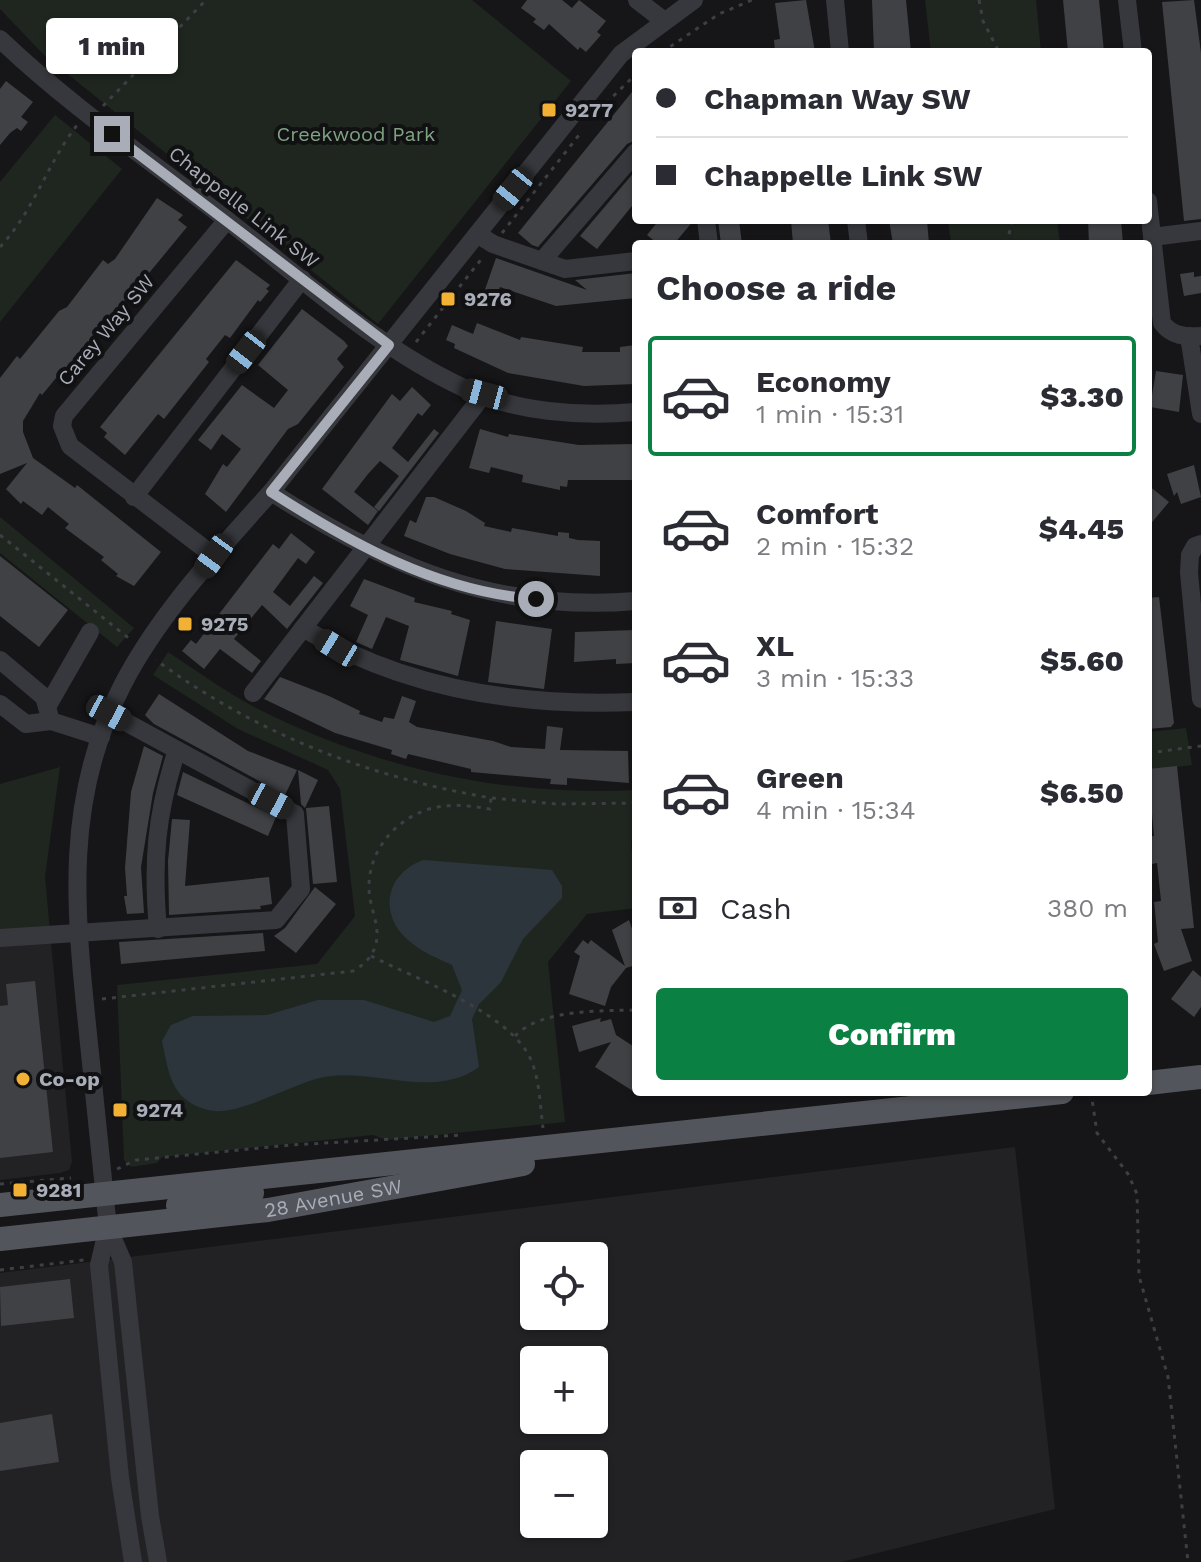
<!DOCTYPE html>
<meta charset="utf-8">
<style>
body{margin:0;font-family:"Work Sans",sans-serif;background:#f2f2f3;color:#2b2b33;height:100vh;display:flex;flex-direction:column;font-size:30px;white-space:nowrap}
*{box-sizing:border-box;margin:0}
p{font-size:26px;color:#7c7c81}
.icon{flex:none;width:44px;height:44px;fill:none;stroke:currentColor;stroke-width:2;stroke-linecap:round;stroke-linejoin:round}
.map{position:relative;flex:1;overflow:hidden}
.sheet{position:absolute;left:632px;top:240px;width:520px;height:856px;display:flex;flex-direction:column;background:#fff;border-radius:8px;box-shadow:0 2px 6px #0004}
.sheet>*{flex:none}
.banner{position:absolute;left:632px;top:48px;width:520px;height:176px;border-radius:8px;box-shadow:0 2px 6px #0004;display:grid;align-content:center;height:176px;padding:0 24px;background:#fff}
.buttons{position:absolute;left:520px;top:1242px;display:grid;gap:16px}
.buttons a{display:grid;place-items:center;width:88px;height:88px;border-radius:8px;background:#fff;box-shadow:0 2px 6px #0004;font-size:40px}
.end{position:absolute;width:36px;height:36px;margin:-18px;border:10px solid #a8adb8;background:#111;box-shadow:0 0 0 4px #111}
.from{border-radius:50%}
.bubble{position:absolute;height:56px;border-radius:8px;background:#fff;box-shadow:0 2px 6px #0004;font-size:26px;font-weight:800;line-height:56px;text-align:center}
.car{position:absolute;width:24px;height:48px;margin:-24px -12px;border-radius:10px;box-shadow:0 0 6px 2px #0007;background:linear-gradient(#222 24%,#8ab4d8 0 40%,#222 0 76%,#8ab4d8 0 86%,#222 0)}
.banner b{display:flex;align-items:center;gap:28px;height:76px;font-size:30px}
.banner b+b{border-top:2px solid #e1e1e2}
.banner i{width:20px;height:20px;background:#2b2b33}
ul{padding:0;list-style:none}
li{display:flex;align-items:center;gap:24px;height:120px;margin:0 16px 12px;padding:0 8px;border:4px solid transparent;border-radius:8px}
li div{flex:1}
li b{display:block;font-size:30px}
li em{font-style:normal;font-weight:800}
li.active{border-color:#0b8043}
li>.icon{width:72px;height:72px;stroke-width:1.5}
h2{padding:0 24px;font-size:36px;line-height:96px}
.pay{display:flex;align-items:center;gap:20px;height:88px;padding:0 24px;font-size:30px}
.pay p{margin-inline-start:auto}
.button{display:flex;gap:16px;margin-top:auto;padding:16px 24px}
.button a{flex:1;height:92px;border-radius:8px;background:#0b8043;color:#fff;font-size:32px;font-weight:800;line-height:92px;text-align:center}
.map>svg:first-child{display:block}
.built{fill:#222225;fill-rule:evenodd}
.green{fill:#1e261f}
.water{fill:#2c353c}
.building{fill:#404145}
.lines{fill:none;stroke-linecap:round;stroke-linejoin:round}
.path{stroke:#3d3f44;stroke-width:3;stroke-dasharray:4 6;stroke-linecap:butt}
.minor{stroke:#37383d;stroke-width:18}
.major{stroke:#53555c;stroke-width:24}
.route{stroke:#a8adb8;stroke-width:10}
.poi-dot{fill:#f2b134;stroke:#111113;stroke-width:3}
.labels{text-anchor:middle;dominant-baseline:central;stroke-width:8;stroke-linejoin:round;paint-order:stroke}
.poi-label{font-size:20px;font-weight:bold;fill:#a8adb8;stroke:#111113;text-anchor:start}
.park-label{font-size:20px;fill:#7fa381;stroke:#111113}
.street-label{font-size:20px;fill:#a8adb8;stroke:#111113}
</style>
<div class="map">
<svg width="1201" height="1562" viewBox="0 0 1201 1562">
<rect width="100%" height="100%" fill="#161618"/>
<!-- built -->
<g class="built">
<polygon points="50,932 72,1162 69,1170 60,1173 0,1180 0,938"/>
<path d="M 1015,1147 L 1055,1509 L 841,1562 L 0,1562 L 0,1273 ZM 534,1256 L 594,1256 L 594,1316 L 534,1316 ZM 534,1360 L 594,1360 L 594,1420 L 534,1420 ZM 534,1464 L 594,1464 L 594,1524 L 534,1524 Z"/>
</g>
<!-- green -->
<g class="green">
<polygon points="0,0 472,0 571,81 378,324 44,55 0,9"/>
<polygon points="925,0 1036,0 1041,52 931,52"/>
<polygon points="55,115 122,169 0,322 0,182"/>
<polygon points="948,220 1057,220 1060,244 951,244"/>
<polygon points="0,517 134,628 117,647 0,553"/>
<path d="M 168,652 C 197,671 226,692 256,708 C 375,768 503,797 636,790 L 636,834 L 631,841 L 636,908 L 587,914 L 548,962 L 565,1122 L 386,1140 L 373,1135 L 162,1157 L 157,1163 L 131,1167 L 124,1160 L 117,985 L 317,964 L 355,916 L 340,789 L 328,770 L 238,729 L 153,675 Z"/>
<polygon points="1186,728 1192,765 1148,771 1148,732"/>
<polygon points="60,767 45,877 50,932 0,938 0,784"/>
</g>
<!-- water -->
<path class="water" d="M 423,860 L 552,870 L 562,886 L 562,898 L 523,939 L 501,982 L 479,1004 L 472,1019 L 479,1067 C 434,1100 374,1068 324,1077 C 292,1083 237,1118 208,1110 C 170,1100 169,1073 162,1041 L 171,1025 L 193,1016 L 267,1015 L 318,1000 L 364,1000 L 434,1022 L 450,1016 L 462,990 L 452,965 C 439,959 424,953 413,944 C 378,919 383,875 423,860 Z"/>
<!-- building -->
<g class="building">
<polygon points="527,0 562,0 572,8 579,0 606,21 597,32 601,35 586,52 580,47 578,50 549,24 544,30 533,22 536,19 521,8"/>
<polygon points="806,0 815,52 775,52 774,40 780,39 775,3"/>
<polygon points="872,0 906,0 911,52 874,52"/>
<polygon points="1063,0 1099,0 1104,52 1068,52"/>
<polygon points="1194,0 1201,53 1201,219 1184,221 1162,2"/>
<polygon points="6,81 33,102 21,117 28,122 21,131 17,128 10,133 0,145 0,89"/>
<polygon points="636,87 636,140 627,144 538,247 532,245 518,233"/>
<polygon points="636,170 636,201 597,249 580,236"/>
<polygon points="157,198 183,215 178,220 187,227 60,381 56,378 42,395 40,393 23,421 23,432 33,458 75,488 77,485 161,552 134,586 116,576 118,574 101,560 104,557 65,528 69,524 48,507 42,515 23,501 21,504 6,489 27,463 0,474 0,378 17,356 20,359 59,311 67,307 103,260 108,264 115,259"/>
<polygon points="659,220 694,220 674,244 658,244 647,235"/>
<polygon points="718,220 739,220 742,244 721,244"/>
<polygon points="791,220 828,220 831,244 793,244"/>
<polygon points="889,220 927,220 929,244 893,244"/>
<polygon points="1088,220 1121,220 1123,244 1089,244"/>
<polygon points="496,258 587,290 575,280 636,273 636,298 556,306 500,287 493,305 481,301"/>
<polygon points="236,260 270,285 266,289 269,291 260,302 258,300 230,338 225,335 206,359 209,362 164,419 158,414 125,455 104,437 107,433 100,427"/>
<polygon points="1194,272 1194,277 1201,276 1201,293 1184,296 1180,274"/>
<polygon points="302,309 344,341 348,346 337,359 344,367 298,424 288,429 226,512 205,494 223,464 227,467 241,449 222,434 211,450 198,440 242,385 274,408 288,390 258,365"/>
<polygon points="477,323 520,340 521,337 583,347 582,352 620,352 620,347 636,345 636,384 584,386 508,373 454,348 455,344 446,340 452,325 473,334"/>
<polygon points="1156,371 1183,375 1179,412 1150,407"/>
<polygon points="412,387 431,405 422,416 418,413 392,448 408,462 434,429 439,433 379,511 374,507 399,476 380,461 368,474 354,492 378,511 368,525 322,489 392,394 400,401"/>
<polygon points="480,429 508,437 509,434 579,445 636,444 636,480 568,480 567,487 560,486 560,490 522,482 523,475 491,467 489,473 469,468"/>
<polygon points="1194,465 1201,497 1181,504 1177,492 1174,496 1167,474"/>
<polygon points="1148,485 1169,502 1148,527"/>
<polygon points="426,497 434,497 466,511 485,523 484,526 511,532 512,528 558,536 558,532 569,533 569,538 578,540 600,541 600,576 505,569 450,554 404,536 410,520 416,523"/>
<polygon points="291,533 315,552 306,564 298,558 273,592 290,606 314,576 323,583 287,629 262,605 234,639 261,661 252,673 220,649 204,669 182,651 191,640 196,644 273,544 279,549"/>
<polygon points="0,556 68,610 39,647 0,616"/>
<polygon points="364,579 415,598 414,602 452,611 451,614 470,620 458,676 400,660 409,626 386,617 372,649 356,642 368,615 350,606"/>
<polygon points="1159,597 1174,723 1171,727 1148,729 1148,598"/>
<polygon points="496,621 552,629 544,689 488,682"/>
<polygon points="636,630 636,663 616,664 616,659 574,662 575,632"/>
<polygon points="280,677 329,696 360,711 359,714 382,722 384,717 394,719 402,696 416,701 409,722 417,727 493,741 511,747 545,749 547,726 563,728 560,750 628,751 629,783 567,778 567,785 550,784 551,779 471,772 471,769 408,754 406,759 391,754 392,750 335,733 264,699"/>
<polygon points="159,694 248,751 297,770 285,795 154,724 145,715"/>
<polygon points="144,746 163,756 153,793 141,867 144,913 127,914 124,896 127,896 125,868 131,792"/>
<polygon points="1177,766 1194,928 1181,929 1192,961 1164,971 1154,944 1158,942 1154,902 1161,901 1157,863 1152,864 1148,837 1154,836 1148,769"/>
<polygon points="298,770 318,780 305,808 301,804"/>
<polygon points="183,772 276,817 268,836 177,795"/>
<polygon points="329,806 337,882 313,884 306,808"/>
<polygon points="172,819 190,820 185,886 269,877 272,904 260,906 261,909 169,915 168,861"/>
<polygon points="315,887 336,904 296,953 274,936 285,928"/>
<polygon points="629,920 636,940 636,965 626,968 611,987 605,1006 569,994 580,956 574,952 583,940 588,944 591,940 625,966 612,930"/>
<polygon points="263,933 265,951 121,964 119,942"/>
<polygon points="1193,970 1201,977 1201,1007 1194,1017 1171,999"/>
<polygon points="35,981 53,1152 0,1158 0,1006 8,1005 6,984"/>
<polygon points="601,1018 600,1022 611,1019 616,1035 636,1048 636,1093 595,1067 611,1042 579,1052 572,1026"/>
<polygon points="70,1279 74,1318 1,1326 0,1287"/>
<polygon points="52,1414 59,1462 0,1471 0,1423"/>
</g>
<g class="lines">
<!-- path -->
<g class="path">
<polyline points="979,0 983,21 999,52"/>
<polyline points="662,52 719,14 752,0"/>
<polyline points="103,106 206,0"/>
<polyline points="599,110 636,74"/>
<polyline points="502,233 579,135"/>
<polyline points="1007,244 1012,220"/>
<path d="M 0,247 C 36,208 47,163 78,124"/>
<polyline points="416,342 483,257"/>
<polyline points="0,535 131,640"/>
<polyline points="1148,753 1201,746"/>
<polyline points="492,798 556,804 636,803"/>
<path d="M 371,956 C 416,979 511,1013 531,1060 C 540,1081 540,1106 543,1128"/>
<path d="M 102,999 L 353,971 C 366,964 376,953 377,937 C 378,921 369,905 369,888 C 368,846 404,809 446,806 C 460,804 476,807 490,809 L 491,798 C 368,777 257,734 156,660"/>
<path d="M 515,1036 C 541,1009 600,1011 636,1010"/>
<polyline points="1091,1092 1097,1133 1128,1174 1137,1194 1139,1276 1168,1377 1188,1562"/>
<polyline points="117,1169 136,1160 291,1145 462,1135"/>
<polyline points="0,1184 71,1178"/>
<polyline points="0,1270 84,1260"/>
</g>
<!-- minor -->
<g class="minor">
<polyline points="637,0 663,20"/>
<polyline points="835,0 840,52"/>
<polyline points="1127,0 1133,52"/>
<path d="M 0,39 C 70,106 151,161 227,220 C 303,279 376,347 464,388 C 515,412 580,417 636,412"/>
<path d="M 1148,201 L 1162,323 C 1172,336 1185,337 1201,336"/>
<polyline points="706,220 709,244"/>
<polyline points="856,220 859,244"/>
<polyline points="477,234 493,244 565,269 636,261"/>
<polyline points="1152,237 1201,231"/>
<polyline points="542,261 636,152"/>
<polyline points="1189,336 1201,414"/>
<path d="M 271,492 C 387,566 496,613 636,601"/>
<polyline points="134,497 302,279"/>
<polyline points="1201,544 1195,546 1190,555 1189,573 1201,699"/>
<polyline points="214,556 70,446 62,426 64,416 227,220"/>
<path d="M 303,628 C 403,689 520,707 636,702"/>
<polyline points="0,660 44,697 49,714"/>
<polyline points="253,693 484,394"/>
<polyline points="0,704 26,724 51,721 101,737"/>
<polyline points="47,707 90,632"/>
<path d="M 158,929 C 152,863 156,814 177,750"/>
<polyline points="0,938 276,920 301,889 295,814 109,713"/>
<polyline points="108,1227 99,1265 120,1478 133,1562"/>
<path d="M 158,1562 L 150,1516 L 123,1262 L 108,1227 C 101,1163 95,1099 88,1034 C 75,910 63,799 123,684 C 160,613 219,550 271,492 L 621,54 L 694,0"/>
</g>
<!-- major -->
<g class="major">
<polyline points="1148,1083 1201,1077"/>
<polyline points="0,1205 1062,1092"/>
<polyline points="178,1205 252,1193"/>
<path id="s1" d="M 0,1239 L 268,1210 L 523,1164"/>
</g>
</g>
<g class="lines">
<!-- route -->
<path class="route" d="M 112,134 L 389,345 L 271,492 C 352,544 438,592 536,599"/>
</g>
<!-- markers -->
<g class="poi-dot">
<rect x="541" y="102" width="16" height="16" rx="4"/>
<rect x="440" y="291" width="16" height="16" rx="4"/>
<rect x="177" y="616" width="16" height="16" rx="4"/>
<circle cx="23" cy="1079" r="8"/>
<rect x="112" y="1102" width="16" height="16" rx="4"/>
<rect x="12" y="1182" width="16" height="16" rx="4"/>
</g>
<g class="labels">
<!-- poi labels -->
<g class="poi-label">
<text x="565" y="110">9277</text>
<text x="464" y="299">9276</text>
<text x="201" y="624">9275</text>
<text x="39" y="1079">Co-op</text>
<text x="136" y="1110">9274</text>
<text x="36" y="1190">9281</text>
</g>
<!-- park labels -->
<g class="park-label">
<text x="356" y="134">Creekwood Park</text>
</g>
<!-- street labels -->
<g class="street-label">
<text transform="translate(244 207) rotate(38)">Chappelle Link SW</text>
<text transform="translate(106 330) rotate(-50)">Carey Way SW</text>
<text stroke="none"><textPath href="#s1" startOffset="336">28 Avenue SW</textPath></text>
</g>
</g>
</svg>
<div class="buttons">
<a><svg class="icon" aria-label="locate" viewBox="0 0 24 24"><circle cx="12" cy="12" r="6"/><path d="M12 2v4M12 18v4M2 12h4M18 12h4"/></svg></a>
<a>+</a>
<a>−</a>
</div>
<i class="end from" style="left:536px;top:599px"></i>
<i class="end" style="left:112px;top:134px"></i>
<div class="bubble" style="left:46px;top:18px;width:132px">1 min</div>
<i class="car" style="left:513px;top:189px;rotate:219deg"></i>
<i class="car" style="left:246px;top:352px;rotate:218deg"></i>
<i class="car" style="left:484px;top:394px;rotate:285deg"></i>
<i class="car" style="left:214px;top:556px;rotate:216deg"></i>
<i class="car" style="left:337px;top:648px;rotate:301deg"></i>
<i class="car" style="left:109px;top:713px;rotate:118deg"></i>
<i class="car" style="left:271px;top:801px;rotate:118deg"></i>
<div class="banner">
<b><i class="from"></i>Chapman Way SW</b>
<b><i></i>Chappelle Link SW</b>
</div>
<section class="sheet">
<h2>Choose a ride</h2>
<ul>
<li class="active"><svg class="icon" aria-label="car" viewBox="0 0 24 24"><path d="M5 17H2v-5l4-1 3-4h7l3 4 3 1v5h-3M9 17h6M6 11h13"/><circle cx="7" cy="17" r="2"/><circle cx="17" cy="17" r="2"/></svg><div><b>Economy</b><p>1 min · 15:31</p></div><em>$3.30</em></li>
<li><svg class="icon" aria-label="car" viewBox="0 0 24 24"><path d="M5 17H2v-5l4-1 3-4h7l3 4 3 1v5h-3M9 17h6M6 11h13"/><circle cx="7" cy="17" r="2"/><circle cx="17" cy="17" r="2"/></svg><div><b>Comfort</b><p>2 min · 15:32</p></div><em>$4.45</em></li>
<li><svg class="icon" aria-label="car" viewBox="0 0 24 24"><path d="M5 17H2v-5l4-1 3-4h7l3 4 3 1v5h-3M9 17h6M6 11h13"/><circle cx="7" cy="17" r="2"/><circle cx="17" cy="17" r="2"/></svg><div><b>XL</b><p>3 min · 15:33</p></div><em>$5.60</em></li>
<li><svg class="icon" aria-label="car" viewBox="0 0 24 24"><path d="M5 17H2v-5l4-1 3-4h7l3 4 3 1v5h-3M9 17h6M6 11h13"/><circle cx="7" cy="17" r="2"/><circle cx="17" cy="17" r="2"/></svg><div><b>Green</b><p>4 min · 15:34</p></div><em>$6.50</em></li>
</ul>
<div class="pay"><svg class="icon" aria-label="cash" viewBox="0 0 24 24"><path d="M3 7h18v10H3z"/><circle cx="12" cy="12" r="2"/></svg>Cash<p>380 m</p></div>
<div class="button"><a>Confirm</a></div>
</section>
</div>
